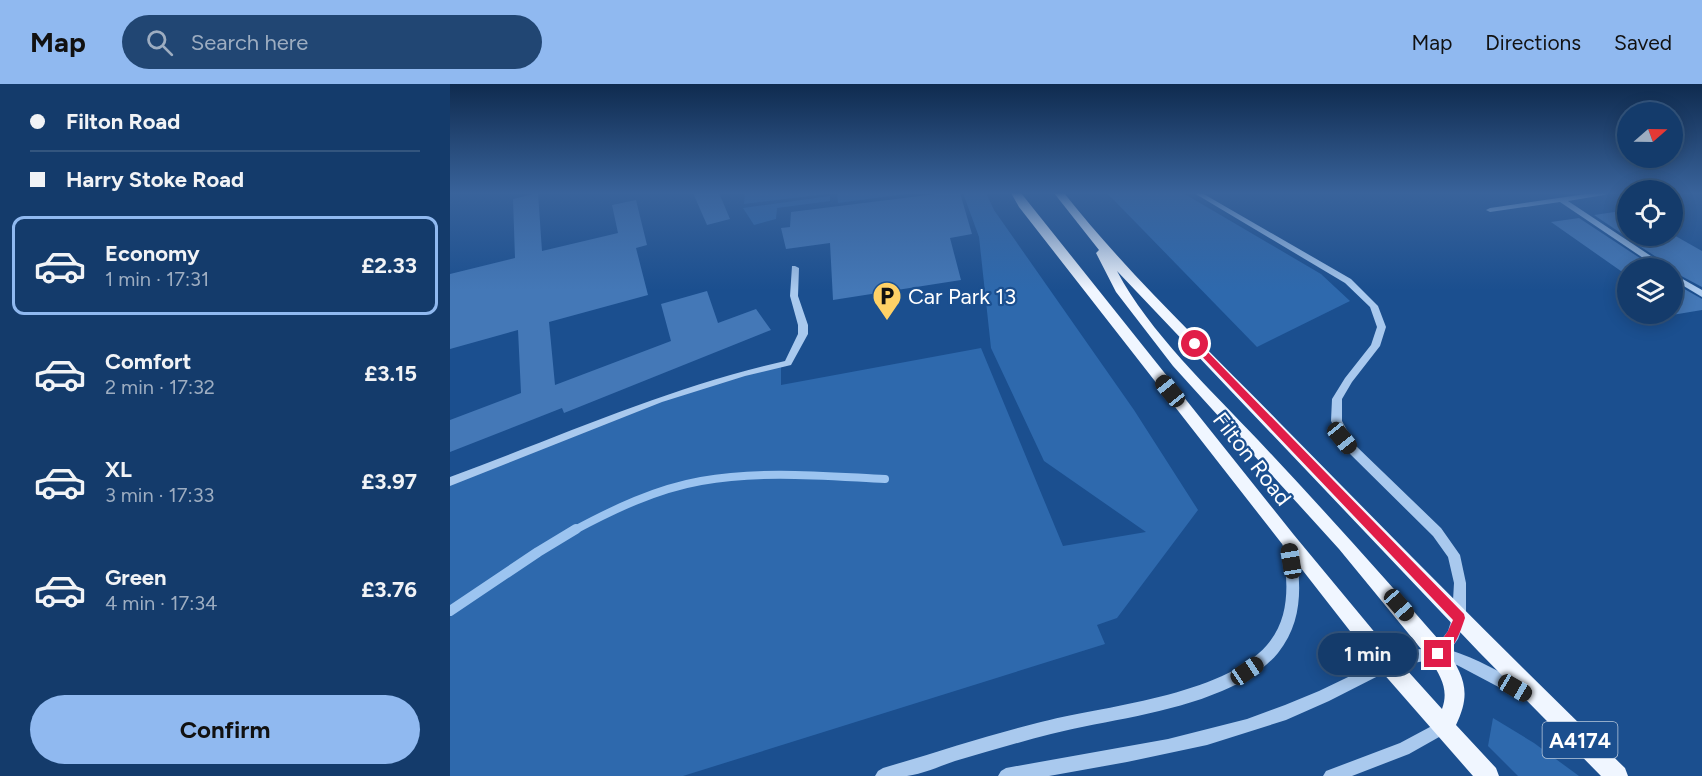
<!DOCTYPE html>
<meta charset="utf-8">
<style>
body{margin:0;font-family:Figtree,sans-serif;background:#214673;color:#f1f3f6;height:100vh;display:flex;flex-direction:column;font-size:22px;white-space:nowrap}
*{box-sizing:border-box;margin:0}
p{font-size:20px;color:#9dadc1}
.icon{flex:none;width:33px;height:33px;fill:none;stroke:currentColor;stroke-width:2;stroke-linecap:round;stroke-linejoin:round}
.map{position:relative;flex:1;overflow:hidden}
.drawer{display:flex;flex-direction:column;background:#143b6b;width:450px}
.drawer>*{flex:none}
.guide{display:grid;align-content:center;height:132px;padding:0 30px;background:#143b6b}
.needle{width:39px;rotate:70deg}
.tools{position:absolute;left:1167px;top:18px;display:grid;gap:12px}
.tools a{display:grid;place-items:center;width:66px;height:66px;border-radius:50%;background:#143b6b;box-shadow:0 3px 15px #0003,0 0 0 2px #33557e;font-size:30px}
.end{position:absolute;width:27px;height:27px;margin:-14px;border:8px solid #e11d48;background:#fff;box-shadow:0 0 0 3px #fff}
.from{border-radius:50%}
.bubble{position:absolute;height:42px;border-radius:21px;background:#143b6b;box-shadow:0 3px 15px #0003,0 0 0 2px #33557e;font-size:20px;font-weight:700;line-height:42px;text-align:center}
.car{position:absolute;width:18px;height:36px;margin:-18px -9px;border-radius:8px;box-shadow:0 0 4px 2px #0007;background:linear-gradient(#222 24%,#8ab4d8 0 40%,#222 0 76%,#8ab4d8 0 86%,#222 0)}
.guide b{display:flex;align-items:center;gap:21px;height:57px;font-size:22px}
.guide b+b{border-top:2px solid #33557e}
.guide i{width:15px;height:15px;background:#f1f3f6}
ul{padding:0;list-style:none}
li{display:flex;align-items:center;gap:18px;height:99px;margin:0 12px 9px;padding:0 18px;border:3px solid transparent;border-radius:12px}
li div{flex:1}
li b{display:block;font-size:22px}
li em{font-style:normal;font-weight:700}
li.selected{border-color:#90b9f0}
li>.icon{width:54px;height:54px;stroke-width:1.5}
.primary-button{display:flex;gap:12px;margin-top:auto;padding:12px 30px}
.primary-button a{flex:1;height:69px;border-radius:36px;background:#90b9f0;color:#111;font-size:24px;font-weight:700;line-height:69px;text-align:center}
header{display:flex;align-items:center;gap:36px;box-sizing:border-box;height:84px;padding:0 30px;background:#90b9f0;color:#111}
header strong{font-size:28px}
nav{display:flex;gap:33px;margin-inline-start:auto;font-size:21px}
.search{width:420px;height:54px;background:#214673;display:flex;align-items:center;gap:15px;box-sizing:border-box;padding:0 21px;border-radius:33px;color:#9dadc1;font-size:22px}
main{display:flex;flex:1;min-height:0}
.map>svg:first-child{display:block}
.green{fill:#2e69ad}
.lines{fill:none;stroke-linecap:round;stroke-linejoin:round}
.stream-far1{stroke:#9cc4f0;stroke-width:8}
.stream{stroke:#9cc4f0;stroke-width:10}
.building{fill:#4478b7}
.minor{fill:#a9c9ee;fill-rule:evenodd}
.major{fill:#f0f6ff;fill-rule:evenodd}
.route{fill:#e11d48}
.labels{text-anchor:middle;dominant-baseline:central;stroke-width:4.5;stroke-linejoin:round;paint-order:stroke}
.shield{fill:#1b4f8f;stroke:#bbcadd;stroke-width:1.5}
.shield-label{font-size:21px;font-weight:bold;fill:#fff}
.poi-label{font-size:22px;fill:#fff;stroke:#1b4f8f;text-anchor:start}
.street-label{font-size:22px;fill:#fff;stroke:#1b4f8f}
</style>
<header>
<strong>Map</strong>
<div class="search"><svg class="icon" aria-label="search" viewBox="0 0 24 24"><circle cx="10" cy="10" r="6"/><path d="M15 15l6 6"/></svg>Search here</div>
<nav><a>Map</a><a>Directions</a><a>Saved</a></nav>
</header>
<main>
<section class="drawer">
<div class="guide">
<b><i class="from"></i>Filton Road</b>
<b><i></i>Harry Stoke Road</b>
</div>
<ul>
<li class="selected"><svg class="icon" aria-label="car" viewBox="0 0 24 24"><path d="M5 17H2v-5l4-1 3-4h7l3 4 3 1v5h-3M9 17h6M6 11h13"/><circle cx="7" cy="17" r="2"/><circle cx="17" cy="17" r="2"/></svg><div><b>Economy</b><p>1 min · 17:31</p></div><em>£2.33</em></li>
<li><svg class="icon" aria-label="car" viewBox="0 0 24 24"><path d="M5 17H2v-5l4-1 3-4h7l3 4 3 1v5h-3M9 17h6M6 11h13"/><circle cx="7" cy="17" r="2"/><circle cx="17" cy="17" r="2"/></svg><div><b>Comfort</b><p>2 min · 17:32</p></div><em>£3.15</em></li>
<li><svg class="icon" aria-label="car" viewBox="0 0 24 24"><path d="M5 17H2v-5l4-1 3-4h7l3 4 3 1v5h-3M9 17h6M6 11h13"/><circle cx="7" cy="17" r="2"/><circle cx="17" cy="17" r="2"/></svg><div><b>XL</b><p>3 min · 17:33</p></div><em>£3.97</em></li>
<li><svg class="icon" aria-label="car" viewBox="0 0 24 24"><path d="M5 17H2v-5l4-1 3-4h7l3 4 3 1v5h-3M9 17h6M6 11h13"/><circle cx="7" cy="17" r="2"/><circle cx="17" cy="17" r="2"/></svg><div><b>Green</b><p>4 min · 17:34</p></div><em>£3.76</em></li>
</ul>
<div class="primary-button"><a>Confirm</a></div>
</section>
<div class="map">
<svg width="1252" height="692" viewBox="0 0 1252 692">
<rect width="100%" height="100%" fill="#1b4f8f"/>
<!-- green -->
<g class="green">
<polygon points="295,109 385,109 294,120"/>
<polygon points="387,109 455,109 456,110 388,119"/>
<polygon points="513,109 536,109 544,126 684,326 748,426 667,534 647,541 655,560 233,692 0,692 0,398 188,324 331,280 331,301 531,264 613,462 696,448 594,377 541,264 529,153"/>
<polygon points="657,109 733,109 871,190 900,217 807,263"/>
<polygon points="380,112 380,117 327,124 326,135 304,141 293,124"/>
<polygon points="1043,634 1084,659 1129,692 1068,692 1038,662"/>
</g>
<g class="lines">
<!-- stream-far1 -->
<path class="stream-far1" d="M 123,447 C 164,425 206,405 251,397 C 312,386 374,392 435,395"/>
<!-- stream -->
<polyline class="stream" points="0,527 88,468 126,445"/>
</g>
<!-- building -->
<g class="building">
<polygon points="88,109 92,167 168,149 162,121 186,116 197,161 186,164 198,211 99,238 105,301 221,257 211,220 257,207 268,239 306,225 321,246 114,329 112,324 0,368 0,336 71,309 68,246 0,265 0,190 65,174 63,115"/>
<polygon points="243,109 269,109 280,135 257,141"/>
<polygon points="494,109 510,109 522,150 500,154 511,196 383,216 380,159 336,165 331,144 340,143 341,128"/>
<polygon points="1178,126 1178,154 1144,131"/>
<polygon points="1129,134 1205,184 1178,184 1178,192 1101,138"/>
<polygon points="1222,150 1252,167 1252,203 1222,187 1217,180 1185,159"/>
<polygon points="1222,198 1252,215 1252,226 1222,231"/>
</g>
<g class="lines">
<!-- minor -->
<g class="minor">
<path d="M 744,109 L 752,109 L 901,195 L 928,222 L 936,243 L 930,262 L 902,298 L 892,315 L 892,337 L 905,361 L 991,444 L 1010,471 L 1016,499 L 1016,534 L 1008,555 L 1000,566 C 1028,575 1054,590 1080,605 L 1082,610 L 1080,615 L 1075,617 L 1007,581 L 989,577 L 974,577 L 959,580 L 934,589 L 879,617 L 836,636 L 757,661 L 677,678 L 599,692 L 548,692 L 551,687 L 556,684 L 718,655 L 797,635 L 835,621 L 869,607 L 944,571 L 959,566 L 985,564 L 998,547 L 1002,534 L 1004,499 L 998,473 L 983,452 L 897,367 L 881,337 L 882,315 L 895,294 L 921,261 L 927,243 L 920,223 L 895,199 Z"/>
<polygon points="1143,109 1158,109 1154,111 1118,117 1216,182 1217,184 1208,184 1110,118 1040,128 1036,126 1040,124"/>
<path d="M 342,182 L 345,182 L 349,184 L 348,212 L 358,241 L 358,250 L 341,281 L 295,292 L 212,318 L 0,402 L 0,393 C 111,352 219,303 335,277 L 348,250 L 348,241 L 340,212 Z"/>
<polygon points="1222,189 1252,206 1252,213 1222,195"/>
<path d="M 838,451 L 842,452 L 844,456 C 851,496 855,535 828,569 C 813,587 793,598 772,607 C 718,630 658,636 601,650 C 569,658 537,668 505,677 C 490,682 473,690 457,692 C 447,692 436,692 425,692 L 428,687 L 433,684 C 484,669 535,652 587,639 C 652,622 773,612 817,561 C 843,531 837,492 832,456 L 834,452 Z"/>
<polygon points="993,636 998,638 1000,643 998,648 959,670 902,692 873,692 876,687 950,659"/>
</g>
<!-- major -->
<path class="major" d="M 561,109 L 571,109 L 844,451 L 946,574 L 992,625 C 999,606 991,593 981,577 L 889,465 L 723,282 L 666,208 L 646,169 L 649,166 L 604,109 L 614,109 C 679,191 755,262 828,337 C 943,454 1057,570 1175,684 L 1178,692 L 1151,692 L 1029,568 L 667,187 C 699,248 761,306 808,356 C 872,424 934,493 995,563 C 1014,592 1022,608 1006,641 L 1046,684 L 1049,692 L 1023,692 L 932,588 L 569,123 Z"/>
</g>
<!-- sky -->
<linearGradient id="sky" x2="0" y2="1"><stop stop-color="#0f2b4f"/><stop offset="0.53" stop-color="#39639b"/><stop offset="1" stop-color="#39639b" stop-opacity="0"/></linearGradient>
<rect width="1252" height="206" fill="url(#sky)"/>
<!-- route -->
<path class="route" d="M 742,258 L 748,258 L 1014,530 L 1015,534 C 1010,549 1003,569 988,576 L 984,574 L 982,570 L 998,547 L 1003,536 L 742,262 Z"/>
<!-- icons -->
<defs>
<g id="parking-pin" transform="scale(1.5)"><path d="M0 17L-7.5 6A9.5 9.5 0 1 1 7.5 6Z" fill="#ffd166" stroke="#1b4f8f"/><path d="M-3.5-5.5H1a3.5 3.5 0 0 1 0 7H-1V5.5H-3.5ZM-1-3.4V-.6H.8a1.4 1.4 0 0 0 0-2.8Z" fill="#111"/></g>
</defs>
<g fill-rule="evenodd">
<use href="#parking-pin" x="437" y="212"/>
</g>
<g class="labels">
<!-- shield labels -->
<rect class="shield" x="1092.5" y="638" width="75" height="36" rx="4.5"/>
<g class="shield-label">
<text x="1130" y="656">A4174</text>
</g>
<!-- poi labels -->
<g class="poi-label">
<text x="458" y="212">Car Park 13</text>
</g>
<!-- street labels -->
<g class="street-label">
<text transform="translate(802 375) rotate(52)">Filton Road</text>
</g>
</g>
</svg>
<div class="tools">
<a><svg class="needle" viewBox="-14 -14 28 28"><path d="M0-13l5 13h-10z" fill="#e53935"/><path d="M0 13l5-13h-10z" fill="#9dadc1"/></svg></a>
<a><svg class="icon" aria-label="locate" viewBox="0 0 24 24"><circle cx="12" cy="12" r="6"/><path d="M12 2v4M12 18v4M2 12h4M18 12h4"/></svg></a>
<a><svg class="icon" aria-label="layers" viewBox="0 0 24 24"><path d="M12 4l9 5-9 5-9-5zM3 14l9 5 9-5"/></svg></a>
</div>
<i class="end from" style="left:745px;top:260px"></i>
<i class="end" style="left:988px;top:570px"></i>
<div class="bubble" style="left:868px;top:549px;width:99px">1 min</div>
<i class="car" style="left:720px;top:307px;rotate:321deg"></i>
<i class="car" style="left:892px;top:354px;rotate:141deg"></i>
<i class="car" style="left:841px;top:477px;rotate:351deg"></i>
<i class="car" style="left:949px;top:521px;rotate:139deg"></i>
<i class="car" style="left:797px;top:587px;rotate:56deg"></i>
<i class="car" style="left:1065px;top:604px;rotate:120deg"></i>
</div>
</main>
